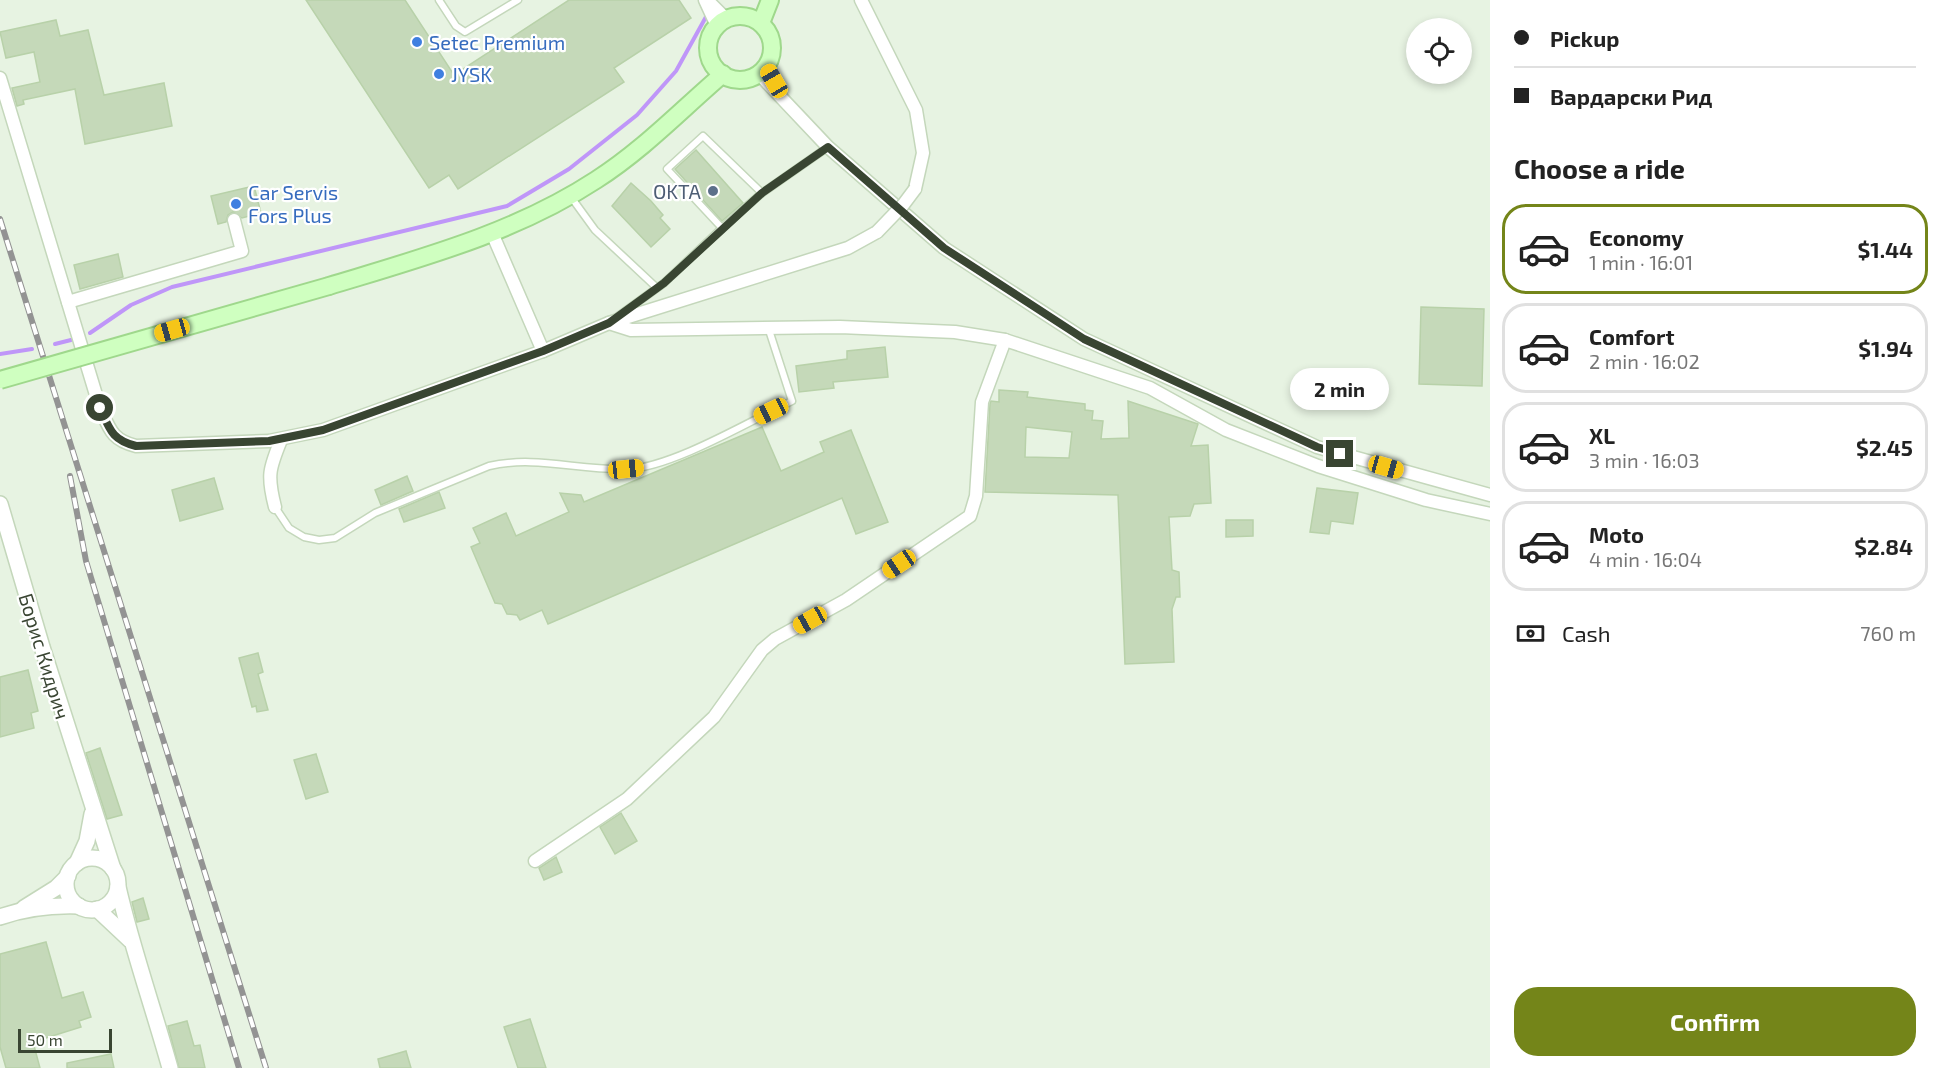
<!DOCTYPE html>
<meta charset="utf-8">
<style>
body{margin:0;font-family:"Exo 2",sans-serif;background:#f2f2f2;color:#222;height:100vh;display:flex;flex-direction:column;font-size:22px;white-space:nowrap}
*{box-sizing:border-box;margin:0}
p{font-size:20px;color:#767676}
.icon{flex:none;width:33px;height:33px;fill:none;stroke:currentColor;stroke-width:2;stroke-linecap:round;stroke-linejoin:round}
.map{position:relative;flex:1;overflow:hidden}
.details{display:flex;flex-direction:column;background:#fff;width:450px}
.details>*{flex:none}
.hud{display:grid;align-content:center;height:132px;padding:0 24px;background:#fff}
.tools{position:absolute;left:1406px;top:18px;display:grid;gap:12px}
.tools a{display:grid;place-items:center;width:66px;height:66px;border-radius:50%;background:#fff;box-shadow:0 3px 9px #0003;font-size:30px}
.scale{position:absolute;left:18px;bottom:15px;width:94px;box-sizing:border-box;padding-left:6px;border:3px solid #394532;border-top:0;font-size:16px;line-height:21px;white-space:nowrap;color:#394532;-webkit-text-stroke:4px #fff;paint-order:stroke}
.end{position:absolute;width:27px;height:27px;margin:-14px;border:8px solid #394532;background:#fff;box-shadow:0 0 0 3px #fff}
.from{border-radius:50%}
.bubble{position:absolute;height:42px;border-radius:21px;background:#fff;box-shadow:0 3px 9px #0003;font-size:20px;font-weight:700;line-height:42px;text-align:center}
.car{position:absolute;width:18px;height:36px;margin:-18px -9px;border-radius:8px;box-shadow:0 0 4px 2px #0007;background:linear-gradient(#f5c518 24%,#345 0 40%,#f5c518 0 76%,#345 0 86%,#f5c518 0)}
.hud b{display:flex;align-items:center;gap:21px;height:57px;font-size:22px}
.hud b+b{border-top:2px solid #e0e0e0}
.hud i{width:15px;height:15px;background:#222}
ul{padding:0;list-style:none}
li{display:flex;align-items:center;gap:18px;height:90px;margin:0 12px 9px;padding:0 12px;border:3px solid #e0e0e0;border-radius:24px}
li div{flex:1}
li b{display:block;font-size:22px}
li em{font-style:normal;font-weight:700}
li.on{border-color:#748519}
li>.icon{width:54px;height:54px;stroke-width:1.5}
h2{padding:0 24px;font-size:27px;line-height:72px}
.pay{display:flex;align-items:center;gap:15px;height:66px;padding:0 24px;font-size:22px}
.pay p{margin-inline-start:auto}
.button{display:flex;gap:12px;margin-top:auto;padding:12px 24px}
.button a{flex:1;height:69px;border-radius:24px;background:#748519;color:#fff;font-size:24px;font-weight:700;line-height:69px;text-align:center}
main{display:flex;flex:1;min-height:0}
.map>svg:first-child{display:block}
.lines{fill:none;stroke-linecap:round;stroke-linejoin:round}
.stream{stroke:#bf96f8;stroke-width:4}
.building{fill:#c5d9b9;stroke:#b8d1a9;stroke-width:1.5;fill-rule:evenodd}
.service-casing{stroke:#c4d7bb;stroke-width:9}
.minor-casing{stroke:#c4d7bb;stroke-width:15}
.tertiary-casing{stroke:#c4d7bb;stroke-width:18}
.secondary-casing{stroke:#9fd88c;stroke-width:20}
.service{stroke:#fff;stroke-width:6}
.minor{stroke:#fff;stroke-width:12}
.tertiary{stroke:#fff;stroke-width:15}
.secondary{stroke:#cfffc0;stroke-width:16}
.rail-casing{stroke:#939393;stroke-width:6}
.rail{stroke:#fff;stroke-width:4;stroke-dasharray:11;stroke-linecap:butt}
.minor-bridge-casing{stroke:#c4d7bb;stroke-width:15;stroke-linecap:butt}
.secondary-bridge-casing{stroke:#9fd88c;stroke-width:20;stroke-linecap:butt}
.minor-bridge{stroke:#fff;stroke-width:12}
.secondary-bridge{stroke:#cfffc0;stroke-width:16}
.route{stroke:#394532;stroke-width:8}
.shop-dot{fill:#3f7fe0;stroke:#fff;stroke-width:2}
.service-dot{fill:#5c6f8a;stroke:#fff;stroke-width:2}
.labels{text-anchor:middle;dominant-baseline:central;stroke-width:4.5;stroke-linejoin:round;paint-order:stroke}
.shop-label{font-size:20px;fill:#366cbe;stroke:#fff;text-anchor:start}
.service-label{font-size:20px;fill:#4e5e75;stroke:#fff;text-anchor:end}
.street-label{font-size:20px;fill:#394532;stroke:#fff}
</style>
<main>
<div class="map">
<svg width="1490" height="1068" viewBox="0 0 1490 1068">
<rect width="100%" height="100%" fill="#e7f3e2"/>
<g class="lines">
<!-- stream -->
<g class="stream">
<polyline points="90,333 131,305 172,287 507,206 569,169 637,115 676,71 707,15"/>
<polyline points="55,344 71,340"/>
<polyline points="0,354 32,349"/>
</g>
</g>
<!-- building -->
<g class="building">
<polygon points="306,0 405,0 454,75 569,0 679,0 691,18 614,68 624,82 458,189 449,175 429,188"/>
<polygon points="56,20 60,36 88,30 104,95 164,83 172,126 85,144 75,89 23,100 24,104 17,106 12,88 40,82 34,52 6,58 0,32"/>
<polygon points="696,150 743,203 722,221 675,169"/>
<polygon points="631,183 651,201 663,215 660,218 670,229 651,247 612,206"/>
<polygon points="254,186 261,213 242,218 233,212 228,215 226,222 218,224 211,196"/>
<polygon points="118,254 123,277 80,289 74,265"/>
<polygon points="1421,307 1484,309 1482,386 1419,384"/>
<polygon points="885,347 888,377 833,382 834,388 799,392 796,366 847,359 847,351"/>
<path d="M 999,390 L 1028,392 L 1027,397 L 1085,404 L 1085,410 L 1093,411 L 1092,420 L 1103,421 L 1101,439 L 1129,438 L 1128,401 L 1198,424 L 1191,446 L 1208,445 L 1211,503 L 1194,504 L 1190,516 L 1169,517 L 1172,570 L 1179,572 L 1180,597 L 1176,597 L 1172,609 L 1174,662 L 1125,664 L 1118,495 L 985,492 L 990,404 L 991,401 L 999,402 ZM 1026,427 L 1072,432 L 1069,458 L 1025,457 Z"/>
<polygon points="762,427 781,471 824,452 820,442 851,430 888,522 856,534 842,498 548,624 542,610 520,620 517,615 507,614 502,604 495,603 471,547 480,543 473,528 506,513 516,536 569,512 560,493 581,495 584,502"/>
<polygon points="407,476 413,491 381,505 375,490"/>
<polygon points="214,478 223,509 180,521 172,490"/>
<polygon points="1317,488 1358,493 1353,524 1331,521 1329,534 1310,532"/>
<polygon points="439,492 445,508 404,522 399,509"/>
<polygon points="1226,520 1253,520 1253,536 1226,537"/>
<polygon points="258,653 263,672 258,674 268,710 257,712 256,706 252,707 239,658"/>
<polygon points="28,670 38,711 31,713 34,728 0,737 0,677"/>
<polygon points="100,748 122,815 107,819 86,753"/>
<polygon points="316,754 328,792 306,799 294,760"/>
<polygon points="621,813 637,841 615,854 600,827"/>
<polygon points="556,857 562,872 544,880 539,868"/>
<polygon points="143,898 149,919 137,922 132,902"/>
<polygon points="46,942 62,998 83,992 91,1017 79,1021 81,1027 33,1042 40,1068 6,1068 0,1047 0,954"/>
<polygon points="530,1019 546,1068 518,1068 504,1027"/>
<polygon points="187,1021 194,1046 200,1045 205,1068 179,1068 168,1026"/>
<polygon points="406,1051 411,1068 380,1068 378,1059"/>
<polygon points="111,1054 114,1068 67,1068 67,1063"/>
</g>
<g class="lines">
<!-- service casing -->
<g class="service-casing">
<g id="service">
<polyline points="439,0 456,26 465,32 518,0"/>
<polyline points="762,193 703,136 667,169 722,228 762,193 828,147"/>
<polyline points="571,197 595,230 657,288"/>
<polyline points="617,317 664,283 722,228"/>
<path d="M 275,507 L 289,528 L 304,537 L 319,540 L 335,538 L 375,513 L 489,466 C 536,455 580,471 627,469 C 671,468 750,421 792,401 L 768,327"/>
</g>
</g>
<!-- minor casing -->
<g class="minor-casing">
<g id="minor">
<polyline points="705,0 717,26"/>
<polyline points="861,0 916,110 923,153 915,189"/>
<polyline points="710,3 726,19"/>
<polyline points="759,74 828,147 944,248 1084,339 1317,447 1490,495"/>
<path d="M 0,78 L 100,408 C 110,430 112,440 136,446 L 269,441 L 323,430 L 543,351 L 609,323 L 848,248 L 877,232"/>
<polyline points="492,233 543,351"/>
<polyline points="68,302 242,251 234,220"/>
<polyline points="609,323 631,330 840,327 955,332 1005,340 1150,388 1226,430 1318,466 1426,500 1490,514"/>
<path d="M 275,507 C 267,476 269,469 281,440"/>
<polyline points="535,861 627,799 714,717 762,650 775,639 846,600 970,516 976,496 982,402 1005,340"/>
</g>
</g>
<!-- tertiary casing -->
<g class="tertiary-casing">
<g id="tertiary">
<polyline points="0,504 42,647 113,869"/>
<circle cx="92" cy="884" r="26"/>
<polyline points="77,863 87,841 92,814"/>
<path d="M 118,887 C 132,948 153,1007 170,1068"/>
<polyline points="24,908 56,888 68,876"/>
<polyline points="97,909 130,940"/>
<path d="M 0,917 C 26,908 51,905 79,906"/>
</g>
</g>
<!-- secondary casing -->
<g class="secondary-casing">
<g id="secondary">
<circle cx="740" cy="48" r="32"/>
<polyline points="761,23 770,0"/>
<path d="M 329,286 C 421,258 515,233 596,180 C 643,150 681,110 723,74"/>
</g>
</g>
<!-- service -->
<use href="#service" class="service"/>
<!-- minor -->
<use href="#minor" class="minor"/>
<!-- tertiary -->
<use href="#tertiary" class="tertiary"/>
<!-- secondary -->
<use href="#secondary" class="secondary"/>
<!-- rail casing -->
<g class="rail-casing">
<g id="rail">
<polyline points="0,219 266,1068"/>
<polyline points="70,476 86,561 239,1068"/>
</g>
</g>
<!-- rail -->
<use href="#rail" class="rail"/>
<!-- minor-bridge casing -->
<g class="minor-bridge-casing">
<polyline id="minor-bridge" points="877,232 903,205 915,189"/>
</g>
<!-- secondary-bridge casing -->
<g class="secondary-bridge-casing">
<polyline id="secondary-bridge" points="0,380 329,286"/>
</g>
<!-- minor-bridge -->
<use href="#minor-bridge" class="minor-bridge"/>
<!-- secondary-bridge -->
<use href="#secondary-bridge" class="secondary-bridge"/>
</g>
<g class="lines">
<!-- route -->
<path class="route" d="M 100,408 C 110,430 112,440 136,446 L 269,441 L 323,430 L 543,351 L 609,323 L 664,283 L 762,193 L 828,147 L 944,248 L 1084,339 L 1317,447 L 1340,454"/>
</g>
<!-- markers -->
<g class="shop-dot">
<circle cx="417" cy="42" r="6"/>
<circle cx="439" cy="74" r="6"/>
<circle cx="236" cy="204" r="6"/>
</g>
<circle class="service-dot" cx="713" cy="191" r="6"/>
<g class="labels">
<!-- shop labels -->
<g class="shop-label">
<text x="429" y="42">Setec Premium</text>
<text x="451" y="74">JYSK</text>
<text x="248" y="192">Car Servis<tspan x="248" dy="23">Fors Plus</tspan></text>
</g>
<!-- service labels -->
<g class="service-label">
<text x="701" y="191">OKTA</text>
</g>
<!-- street labels -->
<g class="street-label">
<text transform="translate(45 656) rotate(73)">Борис Кидрич</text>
</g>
</g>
</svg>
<div class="tools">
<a><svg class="icon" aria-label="locate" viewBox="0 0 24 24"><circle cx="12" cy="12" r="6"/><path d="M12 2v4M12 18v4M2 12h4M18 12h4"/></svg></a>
</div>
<div class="scale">50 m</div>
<i class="end from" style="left:100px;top:408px"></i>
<i class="end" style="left:1340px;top:454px"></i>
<div class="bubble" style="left:1290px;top:368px;width:99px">2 min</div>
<i class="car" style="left:774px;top:81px;rotate:330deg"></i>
<i class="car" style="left:172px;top:330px;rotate:254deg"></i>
<i class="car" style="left:771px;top:411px;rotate:245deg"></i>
<i class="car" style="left:1386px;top:467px;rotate:106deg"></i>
<i class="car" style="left:626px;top:469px;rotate:84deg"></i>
<i class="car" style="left:899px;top:564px;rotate:236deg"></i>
<i class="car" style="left:810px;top:620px;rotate:241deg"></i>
</div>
<section class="details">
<div class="hud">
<b><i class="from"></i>Pickup</b>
<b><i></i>Вардарски Рид</b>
</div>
<h2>Choose a ride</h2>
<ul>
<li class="on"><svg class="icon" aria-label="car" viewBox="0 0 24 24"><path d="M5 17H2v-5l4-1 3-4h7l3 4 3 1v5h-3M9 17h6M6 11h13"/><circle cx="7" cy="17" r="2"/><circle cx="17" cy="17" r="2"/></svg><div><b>Economy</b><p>1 min · 16:01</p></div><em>$1.44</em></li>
<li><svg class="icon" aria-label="car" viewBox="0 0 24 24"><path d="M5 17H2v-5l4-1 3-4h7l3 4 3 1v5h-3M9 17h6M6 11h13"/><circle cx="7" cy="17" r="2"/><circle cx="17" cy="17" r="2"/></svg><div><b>Comfort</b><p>2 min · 16:02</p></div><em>$1.94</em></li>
<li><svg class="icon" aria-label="car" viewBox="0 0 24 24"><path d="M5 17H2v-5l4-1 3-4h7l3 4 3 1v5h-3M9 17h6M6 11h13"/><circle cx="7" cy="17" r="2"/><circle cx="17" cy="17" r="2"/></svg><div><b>XL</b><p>3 min · 16:03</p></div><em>$2.45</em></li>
<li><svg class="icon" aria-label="car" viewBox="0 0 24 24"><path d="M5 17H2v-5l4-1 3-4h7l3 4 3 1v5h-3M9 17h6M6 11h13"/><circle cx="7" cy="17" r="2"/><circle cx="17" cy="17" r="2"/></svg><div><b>Moto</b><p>4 min · 16:04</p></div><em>$2.84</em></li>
</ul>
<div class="pay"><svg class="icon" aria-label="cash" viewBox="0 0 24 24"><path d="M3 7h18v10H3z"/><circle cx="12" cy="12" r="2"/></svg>Cash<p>760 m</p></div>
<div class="button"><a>Confirm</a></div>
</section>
</main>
